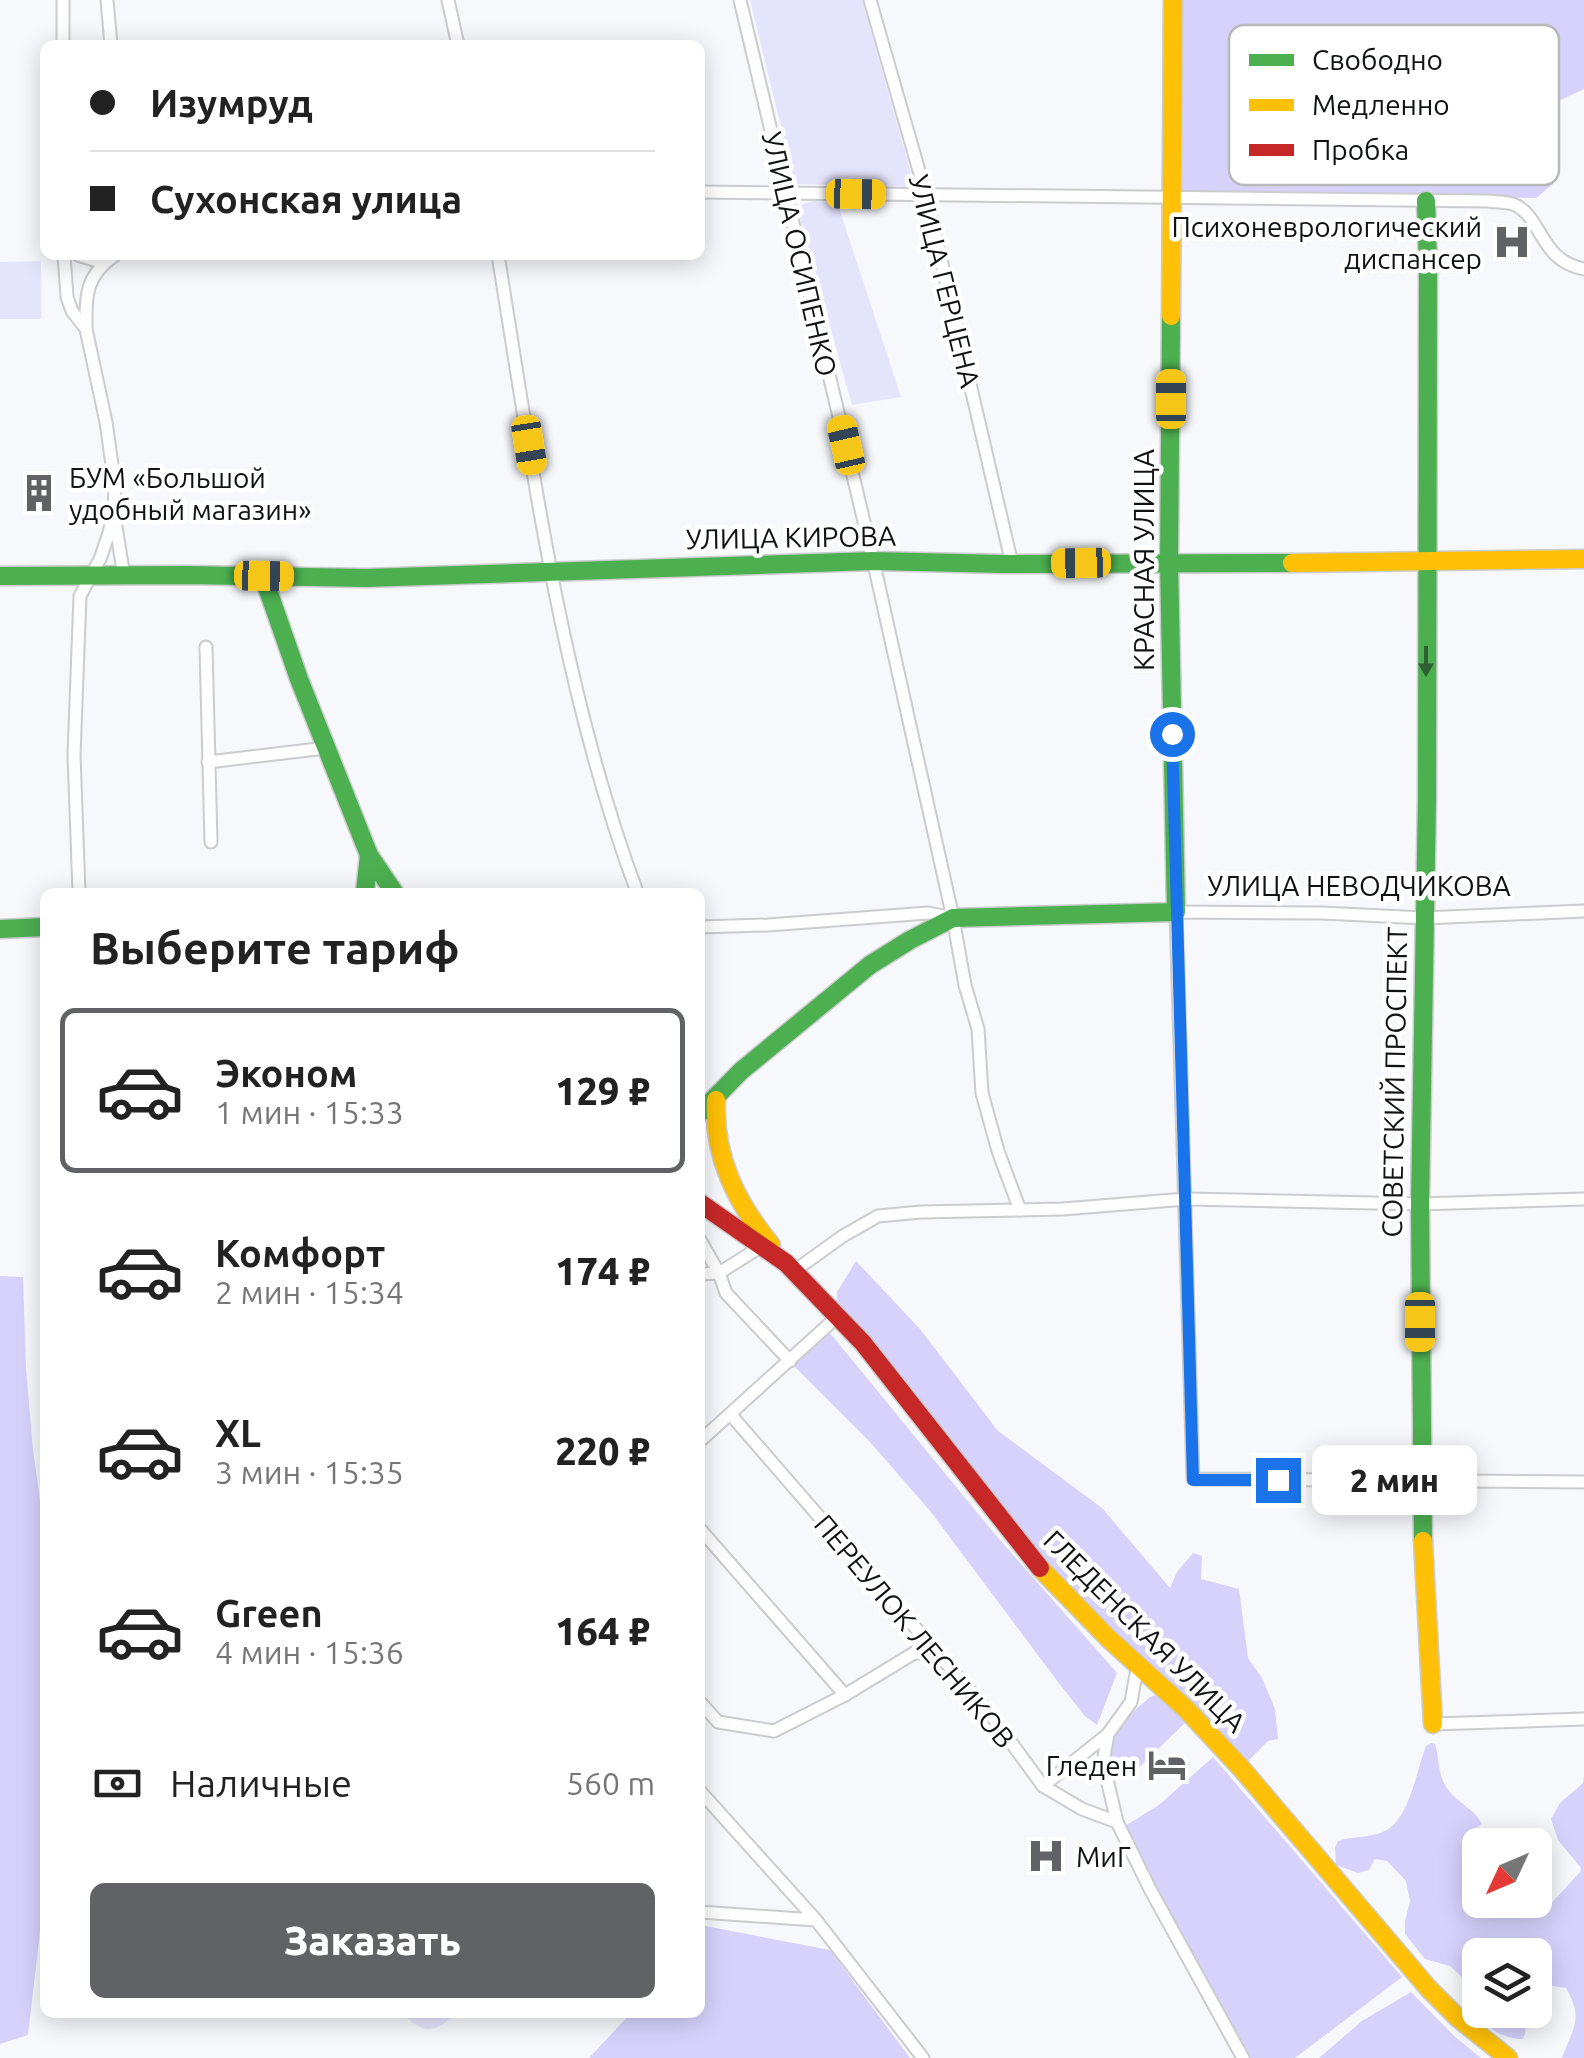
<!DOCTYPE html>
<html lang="ru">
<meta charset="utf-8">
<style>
body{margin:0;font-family:Ubuntu,sans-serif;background:#f6f6f6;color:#222;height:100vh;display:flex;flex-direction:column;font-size:38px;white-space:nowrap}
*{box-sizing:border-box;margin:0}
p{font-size:32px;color:#767676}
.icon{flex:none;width:55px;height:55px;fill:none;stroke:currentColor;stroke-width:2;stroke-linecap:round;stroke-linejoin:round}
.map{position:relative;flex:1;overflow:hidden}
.side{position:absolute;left:40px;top:888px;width:665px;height:1130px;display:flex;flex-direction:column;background:#fff;border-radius:15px;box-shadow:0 5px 25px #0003}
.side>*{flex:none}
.hud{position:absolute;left:40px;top:40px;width:665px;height:220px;border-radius:15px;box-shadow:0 5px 25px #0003;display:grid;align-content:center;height:220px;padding:0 50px;background:#fff}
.needle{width:65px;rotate:226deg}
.tools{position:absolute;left:1462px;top:1828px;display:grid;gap:20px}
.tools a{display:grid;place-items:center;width:90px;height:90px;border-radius:15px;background:#fff;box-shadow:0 5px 25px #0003;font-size:50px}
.end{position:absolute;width:45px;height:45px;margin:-22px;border:12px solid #1a73e8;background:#fff;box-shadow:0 0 0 5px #fff}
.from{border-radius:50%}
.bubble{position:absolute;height:70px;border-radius:15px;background:#fff;box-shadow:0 5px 25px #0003;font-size:32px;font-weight:800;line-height:70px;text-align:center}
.car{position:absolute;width:30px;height:60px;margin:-30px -15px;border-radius:12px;box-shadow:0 0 8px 2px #0007;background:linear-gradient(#f5c518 24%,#345 0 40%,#f5c518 0 76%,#345 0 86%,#f5c518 0)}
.hud b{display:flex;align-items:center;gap:35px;height:95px;font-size:38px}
.hud b+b{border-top:2px solid #e0e0e0}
.hud i{width:25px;height:25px;background:#222}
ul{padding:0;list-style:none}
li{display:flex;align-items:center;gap:30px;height:165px;margin:0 20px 15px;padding:0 30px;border:5px solid transparent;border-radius:15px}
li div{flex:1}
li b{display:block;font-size:38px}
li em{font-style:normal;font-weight:800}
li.selected{border-color:#616264}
li>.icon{width:90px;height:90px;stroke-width:1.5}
h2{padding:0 50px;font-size:45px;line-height:120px}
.pay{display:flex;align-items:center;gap:25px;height:110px;padding:0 50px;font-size:38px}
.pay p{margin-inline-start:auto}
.action{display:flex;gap:20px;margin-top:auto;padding:20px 50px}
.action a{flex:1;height:115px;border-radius:15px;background:#616264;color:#fff;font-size:40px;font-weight:800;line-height:115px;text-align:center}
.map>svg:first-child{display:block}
.green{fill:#e5e4fd}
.forest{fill:#d6d2fc}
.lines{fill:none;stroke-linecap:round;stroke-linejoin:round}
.street-casing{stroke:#cbccce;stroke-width:15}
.fast-casing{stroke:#cbccce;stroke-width:21}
.slow-casing{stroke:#cbccce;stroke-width:21}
.jam-casing{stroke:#cbccce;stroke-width:21}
.street{stroke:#fefefe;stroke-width:11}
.fast{stroke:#4caf50;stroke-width:18}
.slow{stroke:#ffc107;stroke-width:18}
.jam{stroke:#c62828;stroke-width:18}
.oneway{fill:#2e6032}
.route{stroke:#1a73e8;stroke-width:12}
.labels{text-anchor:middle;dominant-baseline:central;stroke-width:9;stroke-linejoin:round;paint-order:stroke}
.poi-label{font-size:28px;fill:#111213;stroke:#fff;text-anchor:end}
.street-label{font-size:28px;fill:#111213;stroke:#fff}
.key{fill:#fff;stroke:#b8b8b8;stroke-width:2.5}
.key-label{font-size:28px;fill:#111213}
</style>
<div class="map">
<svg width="1584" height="2058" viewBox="0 0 1584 2058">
<rect width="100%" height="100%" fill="#f6f8fb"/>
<!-- green -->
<g class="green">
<polygon points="750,0 862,0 915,187 795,184"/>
<polygon points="814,201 837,202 901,397 852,405 800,219 798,211 803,204"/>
<polygon points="41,261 41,319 0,319 0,262"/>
<path d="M 402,2013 L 457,2013 C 433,2034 425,2035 402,2013 Z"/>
</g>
<!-- forest -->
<g class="forest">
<polygon points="1181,0 1584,0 1584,89 1544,108 1553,184 1536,198 1180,192"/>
<polygon points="856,1261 920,1329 998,1431 1102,1508 1170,1588 1177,1572 1193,1553 1202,1556 1201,1579 1239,1589 1248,1658 1262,1678 1275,1709 1278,1739 1268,1741 1241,1768 1072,1602 838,1316 837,1292"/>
<polygon points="0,1276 23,1277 26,1369 33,1450 45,1535 45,1889 28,2035 0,2044"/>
<polygon points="826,1328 993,1532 1117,1673 1097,1725 1085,1716 1061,1686 931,1512 869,1441 790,1362"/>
<polygon points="1157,1694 1161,1696 1186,1722 1131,1775 1103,1763 1108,1734 1150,1697"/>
<path d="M 1431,1743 L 1435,1744 C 1439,1756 1438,1771 1444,1783 C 1453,1802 1474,1807 1482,1824 L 1474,1829 L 1470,1837 L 1480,1846 L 1480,1900 L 1505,1900 L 1514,1908 L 1527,1910 L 1540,1911 L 1546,1909 L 1580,1872 L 1581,1868 L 1558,1840 L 1551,1819 L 1560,1803 L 1583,1783 L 1584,1776 L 1584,2058 L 1562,2058 C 1573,2027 1584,2019 1566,1988 L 1552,1986 L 1535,2005 L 1535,1955 L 1480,1955 L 1480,1994 L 1450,1966 L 1425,1959 L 1405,1934 L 1405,1921 L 1410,1901 L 1406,1881 L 1387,1861 L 1375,1859 L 1369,1870 L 1358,1873 L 1336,1865 L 1335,1847 L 1338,1841 C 1352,1836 1371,1838 1385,1831 C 1409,1820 1417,1769 1426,1746 Z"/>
<polygon points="1213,1757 1402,1977 1295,2058 1248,2058 1157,1891 1125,1826 1159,1805"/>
<polygon points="700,1925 830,1950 910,2058 589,2058 631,2013 700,2012"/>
<polygon points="1411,1992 1454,2036 1481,2058 1319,2058 1362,2021"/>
<path d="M 1488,2010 L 1531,2010 C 1524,2018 1528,2029 1523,2039 C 1508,2039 1492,2033 1483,2020 Z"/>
</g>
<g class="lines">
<!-- street casing -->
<g class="street-casing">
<g id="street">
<polyline points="107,0 111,45"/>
<polyline points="448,0 458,45"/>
<polyline points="740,0 874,564 953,918 965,985 978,1029 982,1093 998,1151 1020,1210"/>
<polyline points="870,0 926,195 1012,564"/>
<polyline points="63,45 63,0"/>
<path d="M 700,192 L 1488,201 C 1495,202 1506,202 1513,204 C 1543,216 1538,260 1584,269"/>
<polyline points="64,255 67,297 72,311 86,329 106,422 115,486 114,510 109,533 100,559 80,596 74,755 79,892"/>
<polyline points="78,255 94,260 107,257"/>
<path d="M 498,255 C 533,470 561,687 637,892"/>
<path d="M 86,329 C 86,295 85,276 115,255"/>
<polyline points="115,521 124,576"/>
<polyline points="206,647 211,842"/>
<polyline points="208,762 326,748"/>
<polyline points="1584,911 1424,918 1322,913 1176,912 1193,1479 1584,1482"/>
<polyline points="700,927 768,925 928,913 953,918"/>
<polyline points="700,1240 719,1273 726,1293 790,1361"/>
<polyline points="794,1271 843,1236 878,1216 921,1212 1063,1209 1186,1199 1420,1204 1584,1199"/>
<polyline points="700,1274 719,1273 762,1246"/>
<polyline points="731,1415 991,1715 1043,1786 1082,1809 1117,1822"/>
<polyline points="700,1441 838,1316"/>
<polyline points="700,1529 845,1695"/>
<polyline points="1138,1663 1131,1702 1108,1734 1103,1763 1110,1792 1117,1822 1151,1891 1243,2058"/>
<polyline points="700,1702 718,1722 774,1731 845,1695 914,1653 937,1654"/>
<polyline points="1433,1724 1584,1719"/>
<polyline points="1043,1786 1108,1734"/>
<polyline points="700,1791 816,1920"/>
<polyline points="700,1912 816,1920 923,2058"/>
</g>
</g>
<!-- fast casing -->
<g class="fast-casing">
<g id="fast">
<polyline points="0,576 188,575 366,578 873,561 1003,564 1292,563"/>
<polyline points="263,576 299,679 369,855 394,892"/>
<polyline points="365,892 369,855"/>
<polyline points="0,929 45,927"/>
<polyline points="700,1113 741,1071 870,965 910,940 953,918 1176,912 1169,562 1171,316"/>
<polyline points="1423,1541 1420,1204 1427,798 1428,266 1426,201"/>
</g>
</g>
<!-- slow casing -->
<g class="slow-casing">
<g id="slow">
<polyline points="1171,316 1173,0"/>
<polyline points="1292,563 1584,559"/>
<path d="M 716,1100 C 713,1156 736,1202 771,1245"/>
<polyline points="1423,1541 1433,1724"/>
<polyline points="1040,1568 1108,1638 1186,1709 1241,1768 1429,1989 1457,2017 1508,2058"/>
</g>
</g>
<!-- jam casing -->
<g class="jam-casing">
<polyline id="jam" points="700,1203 786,1263 863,1343 1040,1568"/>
</g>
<!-- street -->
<use href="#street" class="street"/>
<!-- fast -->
<use href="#fast" class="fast"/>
<!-- slow -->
<use href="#slow" class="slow"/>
<!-- jam -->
<use href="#jam" class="jam"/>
</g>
<!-- one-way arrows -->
<defs><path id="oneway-solid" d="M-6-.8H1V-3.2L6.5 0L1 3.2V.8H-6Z" transform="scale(2.5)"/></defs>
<use class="oneway" href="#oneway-solid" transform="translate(1426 661) rotate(90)"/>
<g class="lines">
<!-- route -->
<polyline class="route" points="1172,734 1193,1480 1278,1480"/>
</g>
<!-- icons -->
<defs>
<g id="hospital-bare" transform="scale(3)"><path d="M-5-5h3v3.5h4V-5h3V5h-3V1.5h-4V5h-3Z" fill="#616264" stroke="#fff" stroke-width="2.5" paint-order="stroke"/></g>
<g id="building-bare" transform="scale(3)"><path d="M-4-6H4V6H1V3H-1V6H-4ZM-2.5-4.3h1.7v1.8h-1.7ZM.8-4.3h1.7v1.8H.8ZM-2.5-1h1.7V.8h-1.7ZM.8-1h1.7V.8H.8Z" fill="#616264" stroke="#fff" stroke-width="2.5" paint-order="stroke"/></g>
<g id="hotel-bare" transform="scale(3)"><path d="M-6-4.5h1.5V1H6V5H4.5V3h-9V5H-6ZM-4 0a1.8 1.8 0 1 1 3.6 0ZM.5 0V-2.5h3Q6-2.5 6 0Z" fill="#616264" stroke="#fff" stroke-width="2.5" paint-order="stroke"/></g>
</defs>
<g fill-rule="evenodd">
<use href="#hospital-bare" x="1512" y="242"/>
<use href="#building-bare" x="39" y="493"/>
<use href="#hotel-bare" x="1167" y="1765"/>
<use href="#hospital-bare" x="1046" y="1856"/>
</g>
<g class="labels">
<!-- poi labels -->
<g class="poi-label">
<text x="1482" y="226">Психоневрологический<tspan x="1482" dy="32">диспансер</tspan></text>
<text x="69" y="477" text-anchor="start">БУМ «Большой<tspan x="69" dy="32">удобный магазин»</tspan></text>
<text x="1137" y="1765">Гледен</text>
<text x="1076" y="1856" text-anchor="start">МиГ</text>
</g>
<!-- street labels -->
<g class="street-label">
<text transform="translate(800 254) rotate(77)">УЛИЦА ОСИПЕНКО</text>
<text transform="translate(945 281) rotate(76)">УЛИЦА ГЕРЦЕНА</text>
<text transform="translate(791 537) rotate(-1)">УЛИЦА КИРОВА</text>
<text transform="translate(1143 560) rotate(-90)">КРАСНАЯ УЛИЦА</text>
<text x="1359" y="885">УЛИЦА НЕВОДЧИКОВА</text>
<text transform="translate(1394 1082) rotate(-89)">СОВЕТСКИЙ ПРОСПЕКТ</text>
<text transform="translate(915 1631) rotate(50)">ПЕРЕУЛОК ЛЕСНИКОВ</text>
<text transform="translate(1145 1631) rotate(45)">ГЛЕДЕНСКАЯ УЛИЦА</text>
</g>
</g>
<!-- legend -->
<rect x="1229" y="25" width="330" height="160" rx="15" class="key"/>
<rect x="1249" y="54" width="45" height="12" fill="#4caf50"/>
<rect x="1249" y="99" width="45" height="12" fill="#ffc107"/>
<rect x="1249" y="144" width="45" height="12" fill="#c62828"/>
<g class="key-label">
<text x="1312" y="70">Свободно</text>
<text x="1312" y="115">Медленно</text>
<text x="1312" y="160">Пробка</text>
</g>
</svg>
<div class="tools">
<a><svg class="needle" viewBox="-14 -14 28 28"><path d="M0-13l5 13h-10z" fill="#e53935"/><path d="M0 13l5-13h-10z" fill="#767676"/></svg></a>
<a><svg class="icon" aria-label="layers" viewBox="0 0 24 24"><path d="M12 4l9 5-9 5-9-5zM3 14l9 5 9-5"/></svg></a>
</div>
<i class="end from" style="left:1172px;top:734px"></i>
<i class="end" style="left:1278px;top:1480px"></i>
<div class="bubble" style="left:1312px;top:1445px;width:165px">2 мин</div>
<i class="car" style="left:856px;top:194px;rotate:91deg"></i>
<i class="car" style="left:1171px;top:399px;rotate:0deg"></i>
<i class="car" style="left:529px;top:445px;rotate:171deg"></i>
<i class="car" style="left:846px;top:445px;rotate:347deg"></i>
<i class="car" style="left:1081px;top:563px;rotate:269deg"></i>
<i class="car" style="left:264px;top:576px;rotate:91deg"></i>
<i class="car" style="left:1420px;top:1322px;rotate:180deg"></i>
<div class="hud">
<b><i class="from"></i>Изумруд</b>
<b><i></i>Сухонская улица</b>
</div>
<section class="side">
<h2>Выберите тариф</h2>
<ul>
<li class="selected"><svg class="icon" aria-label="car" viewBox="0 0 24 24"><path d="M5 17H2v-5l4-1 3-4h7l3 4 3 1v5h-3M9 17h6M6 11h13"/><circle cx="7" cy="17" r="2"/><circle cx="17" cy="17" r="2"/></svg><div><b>Эконом</b><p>1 мин · 15:33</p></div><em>129 ₽</em></li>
<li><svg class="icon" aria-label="car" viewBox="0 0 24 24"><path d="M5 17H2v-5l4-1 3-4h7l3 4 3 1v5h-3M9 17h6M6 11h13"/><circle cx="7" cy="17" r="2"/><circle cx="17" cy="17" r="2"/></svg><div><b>Комфорт</b><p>2 мин · 15:34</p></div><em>174 ₽</em></li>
<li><svg class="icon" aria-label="car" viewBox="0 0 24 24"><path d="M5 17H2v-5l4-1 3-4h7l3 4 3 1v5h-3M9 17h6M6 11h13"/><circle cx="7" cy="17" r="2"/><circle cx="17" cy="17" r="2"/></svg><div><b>XL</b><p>3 мин · 15:35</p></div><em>220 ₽</em></li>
<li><svg class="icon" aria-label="car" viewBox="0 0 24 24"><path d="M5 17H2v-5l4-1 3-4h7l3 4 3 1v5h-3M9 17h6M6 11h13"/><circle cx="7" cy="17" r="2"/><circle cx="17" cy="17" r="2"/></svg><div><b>Green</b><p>4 мин · 15:36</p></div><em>164 ₽</em></li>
</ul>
<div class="pay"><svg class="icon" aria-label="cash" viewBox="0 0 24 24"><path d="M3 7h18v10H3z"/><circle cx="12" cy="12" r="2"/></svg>Наличные<p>560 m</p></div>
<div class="action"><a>Заказать</a></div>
</section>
</div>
